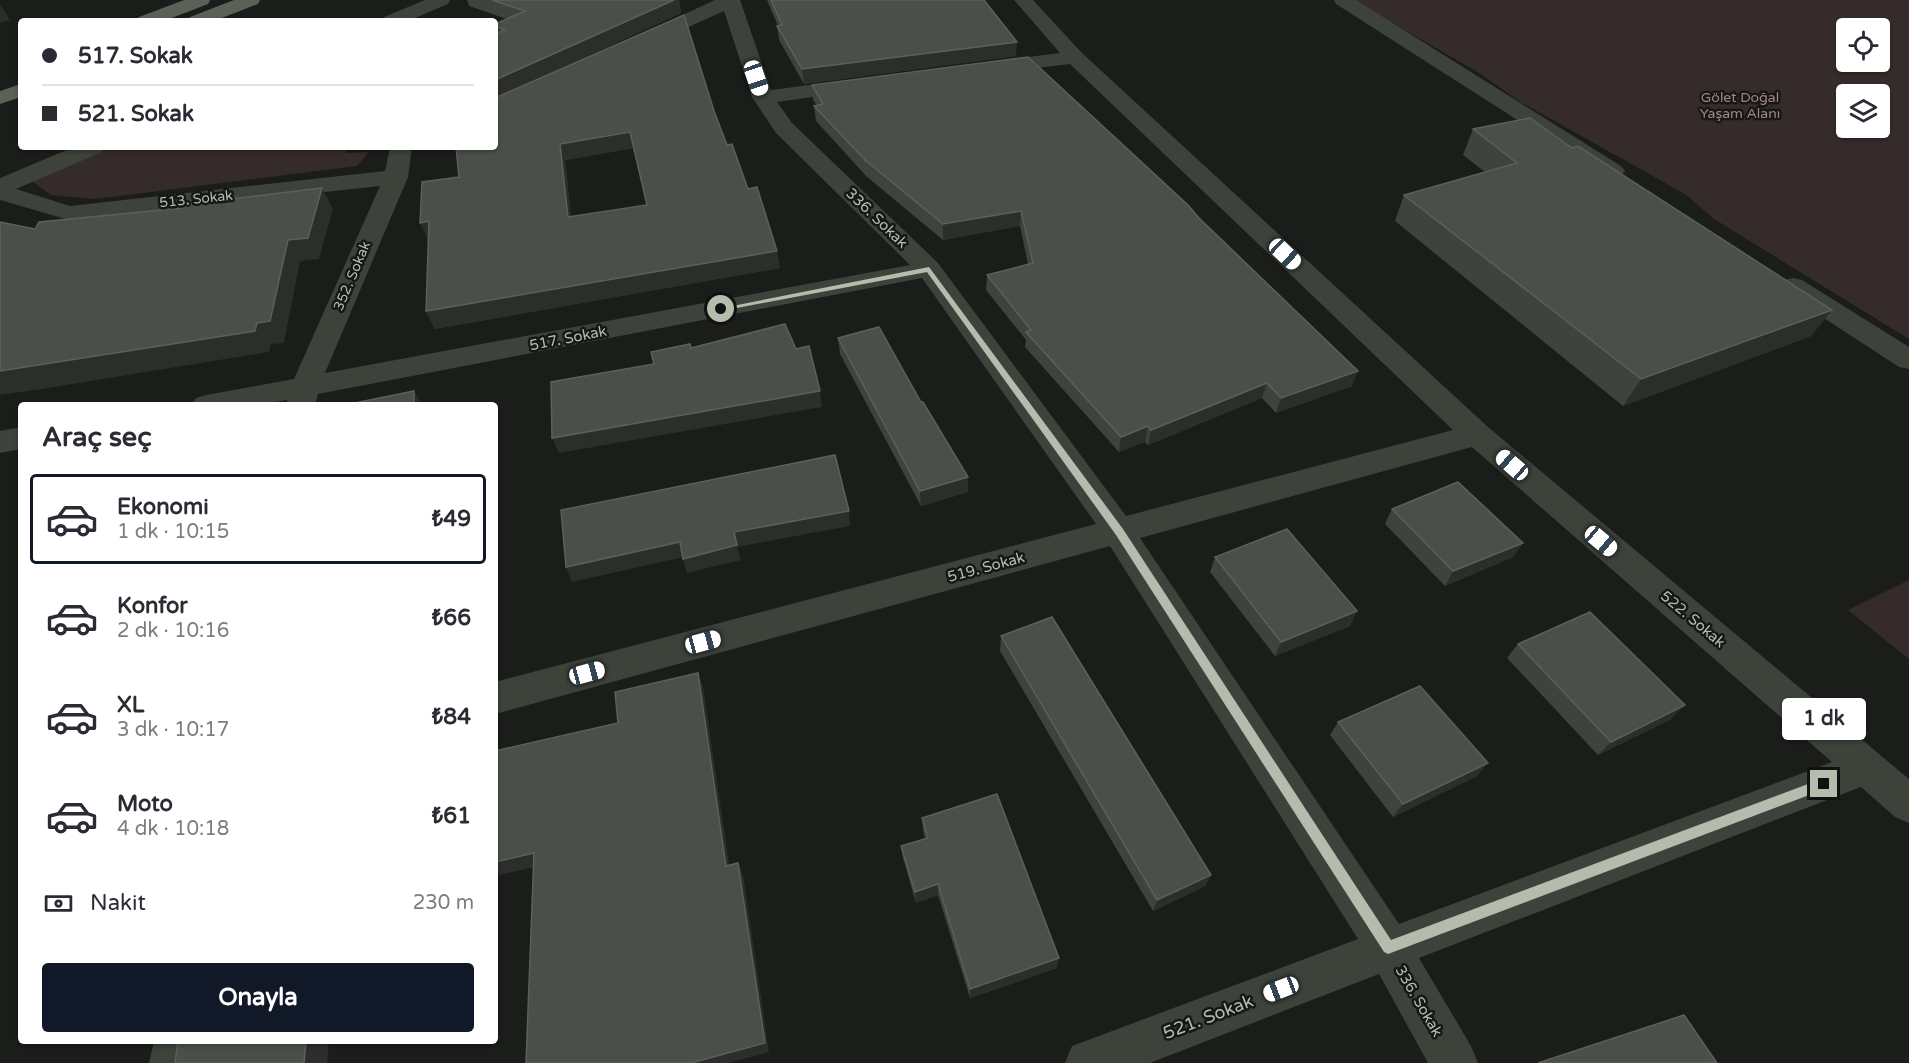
<!DOCTYPE html>
<html lang="tr">
<meta charset="utf-8">
<style>
body{margin:0;font-family:"Varela Round",sans-serif;background:#f2f2f3;color:#2b2b33;height:100vh;display:flex;flex-direction:column;font-size:22px;white-space:nowrap}
*{box-sizing:border-box;margin:0}
p{font-size:20px;color:#7c7c81}
.icon{flex:none;width:33px;height:33px;fill:none;stroke:currentColor;stroke-width:2;stroke-linecap:round;stroke-linejoin:round}
.map{position:relative;flex:1;overflow:hidden}
.side{position:absolute;left:18px;top:402px;width:480px;height:642px;display:flex;flex-direction:column;background:#fff;border-radius:6px;box-shadow:0 2px 4px #0004}
.side>*{flex:none}
.top-card{position:absolute;left:18px;top:18px;width:480px;height:132px;border-radius:6px;box-shadow:0 2px 4px #0004;display:grid;align-content:center;height:132px;padding:0 24px;background:#fff}
.controls{position:absolute;left:1836px;top:18px;display:grid;gap:12px}
.controls a{display:grid;place-items:center;width:54px;height:54px;border-radius:6px;background:#fff;box-shadow:0 2px 4px #0004;font-size:30px}
.end{position:absolute;width:27px;height:27px;margin:-14px;border:8px solid #b3bcad;background:#111;box-shadow:0 0 0 3px #111}
.from{border-radius:50%}
.bubble{position:absolute;height:42px;border-radius:6px;background:#fff;box-shadow:0 2px 4px #0004;font-size:20px;font-weight:700;line-height:42px;text-align:center}
.car{position:absolute;width:18px;height:36px;margin:-18px -9px;border-radius:8px;box-shadow:0 0 4px 2px #0007;background:linear-gradient(#fff 24%,#345 0 40%,#fff 0 76%,#345 0 86%,#fff 0)}
.top-card b{display:flex;align-items:center;gap:21px;height:57px;font-size:22px}
.top-card b+b{border-top:2px solid #e1e1e2}
.top-card i{width:15px;height:15px;background:#2b2b33}
ul{padding:0;list-style:none}
li{display:flex;align-items:center;gap:18px;height:90px;margin:0 12px 9px;padding:0 12px;border:3px solid transparent;border-radius:6px}
li div{flex:1}
li b{display:block;font-size:22px}
li em{font-style:normal;font-weight:700}
li.current{border-color:#111827}
li>.icon{width:54px;height:54px;stroke-width:1.5}
h2{padding:0 24px;font-size:27px;line-height:72px}
.pay{display:flex;align-items:center;gap:15px;height:66px;padding:0 24px;font-size:22px}
.pay p{margin-inline-start:auto}
.button{display:flex;gap:12px;margin-top:auto;padding:12px 24px}
.button a{flex:1;height:69px;border-radius:6px;background:#111827;color:#fff;font-size:24px;font-weight:700;line-height:69px;text-align:center}
.map>svg:first-child{display:block}
.green{fill:#352b2a;fill-rule:evenodd}
.lines{fill:none;stroke-linecap:round;stroke-linejoin:round}
.minor{fill:#3d423b;fill-rule:evenodd}
.major{fill:#5a6157;fill-rule:evenodd}
.wall{fill:#3f423d;fill-rule:evenodd}
.shaded-wall{fill:#2b2e2a}
.building{fill:#4b4f49;stroke:#5c6059;stroke-width:1.5;fill-rule:evenodd}
.route{fill:#b3bcad}
.labels{text-anchor:middle;dominant-baseline:central;stroke-width:5;stroke-linejoin:round;paint-order:stroke}
.far-park-label{font-size:14px;fill:#a78485;stroke:#151815}
.far-street-label{font-size:14px;fill:#b3bcad;stroke:#151815}
.street-label{font-size:15px;fill:#b3bcad;stroke:#151815}
.near-street-label{font-size:18px;fill:#b3bcad;stroke:#151815}
</style>
<div class="map">
<svg width="1909" height="1063" viewBox="0 0 1909 1063">
<rect width="100%" height="100%" fill="#1a1d1a"/>
<!-- green -->
<g class="green">
<path d="M 1352,0 L 1909,0 L 1909,339 L 1714,219 L 1685,194 L 1522,103 L 1476,71 ZM 1846,28 L 1880,28 L 1880,62 L 1846,62 ZM 1846,94 L 1880,94 L 1880,128 L 1846,128 Z"/>
<polygon points="106,147 347,147 346,153 369,152 357,166 95,199 51,195 29,179"/>
<polygon points="1909,580 1909,659 1848,610"/>
</g>
<g class="lines">
<!-- minor -->
<g class="minor">
<polygon points="425,0 450,0 448,4 408,21 381,21 384,17"/>
<path d="M 715,0 L 740,0 L 771,90 L 856,79 L 863,81 L 867,85 L 863,89 L 856,91 L 777,102 L 792,123 L 938,263 L 1126,516 L 1453,430 L 1070,64 L 988,74 L 981,72 L 978,68 L 981,64 L 988,62 L 1060,53 L 1014,0 L 1033,0 L 1082,53 L 1488,427 L 1909,779 L 1909,823 L 1895,817 L 1861,787 L 1419,958 L 1471,1046 L 1478,1063 L 1428,1063 L 1379,974 L 1150,1063 L 1065,1063 L 1072,1046 L 1358,939 L 1110,546 L 495,714 L 495,682 L 1096,524 L 922,278 L 318,394 L 315,405 L 287,405 L 287,400 L 259,405 L 191,405 L 196,398 L 206,395 L 294,379 L 380,186 L 69,220 L 0,200 L 0,178 L 74,147 L 105,147 L 102,152 L 16,189 L 70,206 L 385,171 L 390,147 L 412,147 L 408,177 L 325,373 L 910,265 L 776,133 L 752,97 L 724,11 L 651,44 L 637,44 L 634,40 L 637,36 ZM 1472,447 L 1832,762 L 1399,924 L 1140,538 Z"/>
<polygon points="1334,0 1356,0 1621,166 1625,171 1621,176 1613,178 1605,176 1336,4"/>
<polygon points="1793,278 1802,280 1909,347 1909,369 1899,367 1784,292 1780,286 1784,280"/>
<polygon points="21,427 21,449 0,453 0,431"/>
<polygon points="154,1041 200,1041 197,1063 149,1063"/>
</g>
<!-- major -->
<g class="major">
<polygon points="184,0 210,0 208,4 164,21 136,21 139,17"/>
<polygon points="234,0 260,0 258,4 214,21 187,21 190,17"/>
<polygon points="21,84 21,97 0,104 0,91"/>
</g>
</g>
<!-- wall -->
<g class="wall">
<path d="M 467,0 L 679,0 L 681,13 L 544,76 L 714,111 L 727,145 L 748,189 L 780,268 L 435,329 L 426,311 L 428,240 L 459,177 L 495,147 L 496,34 L 495,24 L 507,19 L 469,6 ZM 634,148 L 647,205 L 571,217 L 565,160 Z"/>
<polygon points="767,0 984,0 1016,56 804,84 779,40 777,26 778,26"/>
<polygon points="812,85 1199,218 1352,386 1276,413 1262,398 1148,445 1145,442 1119,452 1025,347 1026,340 986,290 987,275 1028,264 1020,226 943,240 866,176 816,121 814,106 817,106 813,100"/>
<polygon points="1473,129 1572,148 1832,310 1811,336 1623,406 1395,221 1404,195 1485,172 1463,155"/>
<polygon points="838,338 968,492 921,506 840,354"/>
<polygon points="1392,509 1513,557 1445,586 1385,524"/>
<polygon points="1215,557 1350,626 1275,656 1210,572"/>
<polygon points="1001,636 1211,875 1205,886 1153,911 1000,651"/>
<polygon points="1518,644 1671,719 1598,755 1507,658"/>
<polygon points="1338,722 1477,776 1393,817 1330,735"/>
<polygon points="922,818 1057,968 970,998 938,895 916,903 903,858 901,846 925,839 923,830"/>
</g>
<!-- shaded-wall -->
<g class="shaded-wall">
<polygon points="674,0 679,0 681,13 495,99 495,80"/>
<polygon points="0,4 10,20 0,23"/>
<polygon points="1017,42 1016,56 804,84 802,69"/>
<polygon points="630,132 634,148 565,160 573,234 568,217 560,144"/>
<polygon points="322,188 333,209 319,259 300,261 284,343 271,344 269,352 42,389 0,395 0,371 257,323 288,240"/>
<polygon points="1021,211 1020,226 943,240 943,224"/>
<polygon points="429,221 437,238 428,240 420,223"/>
<polygon points="777,251 780,268 435,329 426,311"/>
<polygon points="1832,310 1811,336 1623,406 1641,379"/>
<polygon points="1358,371 1352,386 1276,413 1281,398"/>
<polygon points="1267,383 1262,398 1148,445 1151,430"/>
<polygon points="414,391 422,405 414,405"/>
<polygon points="820,391 822,407 559,453 552,438"/>
<polygon points="1148,426 1145,442 1119,452 1121,437"/>
<polygon points="968,477 968,492 921,506 920,491"/>
<polygon points="849,511 850,526 737,547 741,560 687,573 683,559 734,532"/>
<polygon points="680,542 684,557 572,582 566,567"/>
<polygon points="1523,543 1513,557 1445,586 1453,571"/>
<polygon points="1357,611 1350,626 1275,656 1281,642"/>
<polygon points="698,673 703,687 731,877 726,866"/>
<polygon points="1685,705 1671,719 1598,755 1611,742"/>
<polygon points="1488,763 1477,776 1393,817 1403,804"/>
<polygon points="534,853 543,865 495,876 495,862"/>
<polygon points="738,863 743,874 769,1052 728,1063 691,1063"/>
<polygon points="1211,875 1205,886 1153,911 1157,900"/>
<polygon points="938,884 938,895 916,903 915,892"/>
<polygon points="1059,958 1057,968 970,998 970,989"/>
<polygon points="306,1041 329,1041 327,1063 304,1063"/>
</g>
<!-- building -->
<g class="building">
<polygon points="492,0 674,0 495,80 495,34 505,30 495,26 495,24 525,11"/>
<polygon points="771,0 984,0 1017,42 802,69 777,26 782,25"/>
<path d="M 684,15 L 714,111 L 727,145 L 732,144 L 748,189 L 757,187 L 777,251 L 426,311 L 429,221 L 420,223 L 422,182 L 459,177 L 456,147 L 495,147 L 495,98 ZM 630,132 L 647,205 L 568,217 L 560,144 Z"/>
<polygon points="1028,57 1188,205 1199,218 1358,371 1281,398 1267,383 1151,430 1148,426 1121,437 1026,332 1031,330 987,275 1033,263 1021,211 943,224 865,160 814,106 823,104 812,85"/>
<polygon points="1530,118 1572,148 1578,146 1832,310 1641,379 1404,195 1517,163 1473,129"/>
<polygon points="322,188 308,238 288,240 270,321 257,323 255,331 0,371 0,222 35,229 39,222 182,208 183,205"/>
<polygon points="785,324 796,349 809,346 820,391 552,438 551,382 654,364 651,352 690,344 691,348"/>
<polygon points="879,327 921,402 923,402 968,477 920,491 838,338"/>
<polygon points="414,391 414,405 345,405"/>
<polygon points="835,455 849,511 734,532 737,545 683,559 680,542 566,567 561,510"/>
<polygon points="1458,482 1523,543 1453,571 1392,509"/>
<polygon points="1287,529 1357,611 1281,642 1215,557"/>
<polygon points="1590,612 1685,705 1611,742 1518,644"/>
<polygon points="1052,617 1211,875 1157,900 1001,636"/>
<polygon points="698,673 726,866 738,863 765,1043 691,1063 526,1063 534,853 495,862 495,751 618,723 615,692"/>
<polygon points="1420,686 1488,763 1403,804 1338,722"/>
<polygon points="997,794 1059,958 970,989 938,884 915,892 901,846 928,838 922,818"/>
<polygon points="1684,1015 1717,1063 1538,1063"/>
<polygon points="178,1041 306,1041 304,1063 175,1063"/>
</g>
<!-- route -->
<polygon class="route" points="929,267 1123,529 1391,940 1824,778 1830,784 1828,788 1388,954 1384,952 1116,535 927,272 721,311 717,309"/>
<g class="labels">
<!-- far-park labels -->
<g class="far-park-label">
<text x="1740" y="97">Gölet Doğal<tspan x="1740" dy="16">Yaşam Alanı</tspan></text>
</g>
<!-- far-street labels -->
<g class="far-street-label">
<text transform="translate(196 199) rotate(-6)">513. Sokak</text>
<text transform="translate(352 276) rotate(-67)">352. Sokak</text>
</g>
<!-- street labels -->
<g class="street-label">
<text transform="translate(877 218) rotate(44)">336. Sokak</text>
<text transform="translate(568 338) rotate(-11)">517. Sokak</text>
<text transform="translate(986 567) rotate(-15)">519. Sokak</text>
<text transform="translate(1693 619) rotate(40)">522. Sokak</text>
<text transform="translate(1419 1001) rotate(60)">336. Sokak</text>
</g>
<!-- near-street labels -->
<g class="near-street-label">
<text transform="translate(1208 1017) rotate(-21)">521. Sokak</text>
</g>
</g>
</svg>
<div class="controls">
<a><svg class="icon" aria-label="locate" viewBox="0 0 24 24"><circle cx="12" cy="12" r="6"/><path d="M12 2v4M12 18v4M2 12h4M18 12h4"/></svg></a>
<a><svg class="icon" aria-label="layers" viewBox="0 0 24 24"><path d="M12 4l9 5-9 5-9-5zM3 14l9 5 9-5"/></svg></a>
</div>
<i class="end from" style="left:721px;top:309px"></i>
<i class="end" style="left:1824px;top:784px"></i>
<div class="bubble" style="left:1782px;top:698px;width:84px">1 dk</div>
<i class="car" style="left:756px;top:78px;rotate:161deg"></i>
<i class="car" style="left:1285px;top:254px;rotate:133deg"></i>
<i class="car" style="left:1512px;top:465px;rotate:311deg"></i>
<i class="car" style="left:1601px;top:541px;rotate:130deg"></i>
<i class="car" style="left:703px;top:642px;rotate:75deg"></i>
<i class="car" style="left:587px;top:673px;rotate:75deg"></i>
<i class="car" style="left:1281px;top:989px;rotate:249deg"></i>
<div class="top-card">
<b><i class="from"></i>517. Sokak</b>
<b><i></i>521. Sokak</b>
</div>
<section class="side">
<h2>Araç seç</h2>
<ul>
<li class="current"><svg class="icon" aria-label="car" viewBox="0 0 24 24"><path d="M5 17H2v-5l4-1 3-4h7l3 4 3 1v5h-3M9 17h6M6 11h13"/><circle cx="7" cy="17" r="2"/><circle cx="17" cy="17" r="2"/></svg><div><b>Ekonomi</b><p>1 dk · 10:15</p></div><em>₺49</em></li>
<li><svg class="icon" aria-label="car" viewBox="0 0 24 24"><path d="M5 17H2v-5l4-1 3-4h7l3 4 3 1v5h-3M9 17h6M6 11h13"/><circle cx="7" cy="17" r="2"/><circle cx="17" cy="17" r="2"/></svg><div><b>Konfor</b><p>2 dk · 10:16</p></div><em>₺66</em></li>
<li><svg class="icon" aria-label="car" viewBox="0 0 24 24"><path d="M5 17H2v-5l4-1 3-4h7l3 4 3 1v5h-3M9 17h6M6 11h13"/><circle cx="7" cy="17" r="2"/><circle cx="17" cy="17" r="2"/></svg><div><b>XL</b><p>3 dk · 10:17</p></div><em>₺84</em></li>
<li><svg class="icon" aria-label="car" viewBox="0 0 24 24"><path d="M5 17H2v-5l4-1 3-4h7l3 4 3 1v5h-3M9 17h6M6 11h13"/><circle cx="7" cy="17" r="2"/><circle cx="17" cy="17" r="2"/></svg><div><b>Moto</b><p>4 dk · 10:18</p></div><em>₺61</em></li>
</ul>
<div class="pay"><svg class="icon" aria-label="cash" viewBox="0 0 24 24"><path d="M3 7h18v10H3z"/><circle cx="12" cy="12" r="2"/></svg>Nakit<p>230 m</p></div>
<div class="button"><a>Onayla</a></div>
</section>
</div>
